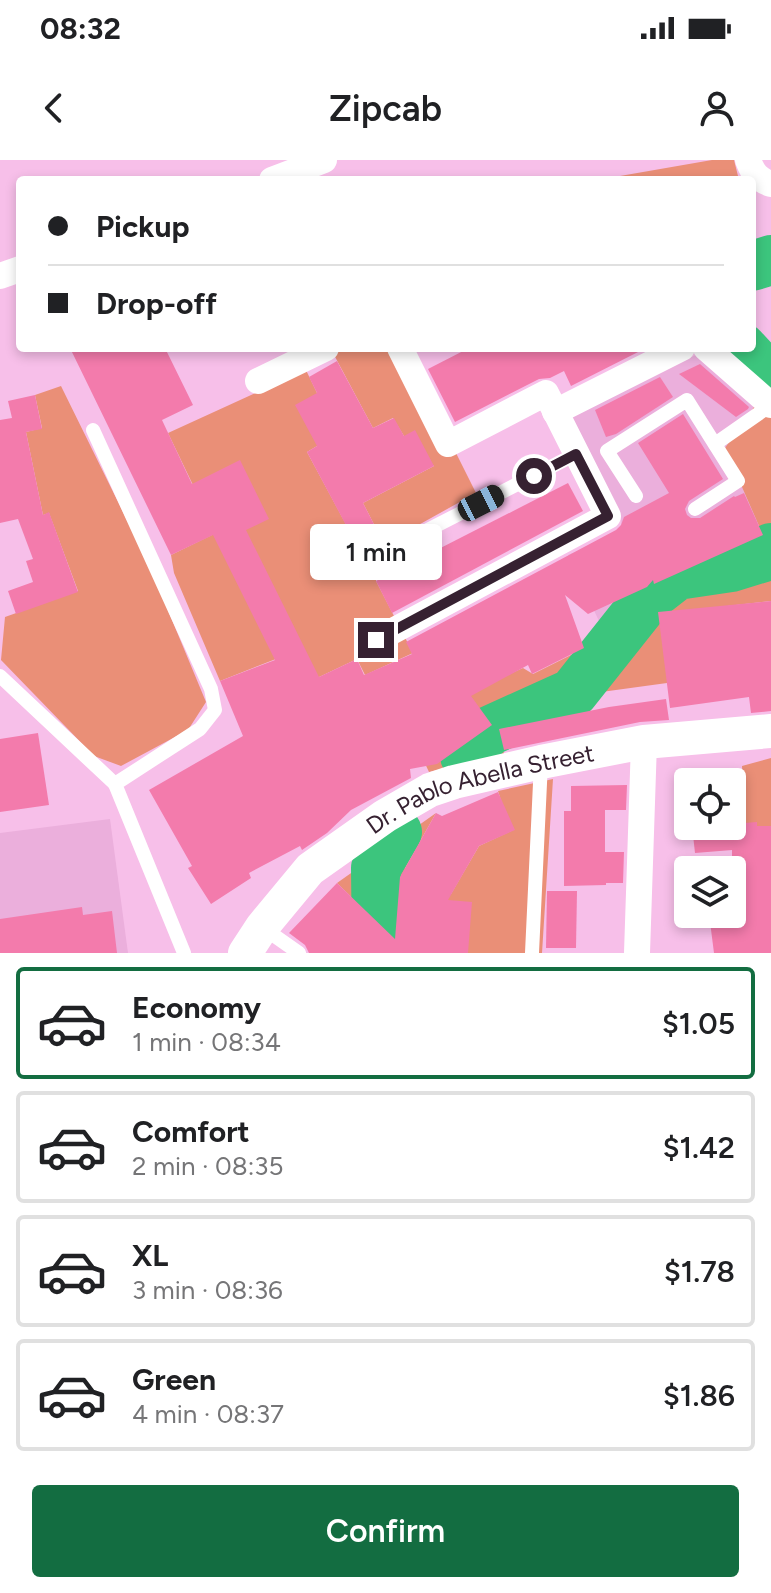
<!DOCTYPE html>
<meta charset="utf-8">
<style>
body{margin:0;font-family:Figtree,sans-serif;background:#f2f2f2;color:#202124;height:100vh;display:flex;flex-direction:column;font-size:30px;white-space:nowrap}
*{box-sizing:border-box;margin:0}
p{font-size:26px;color:#757577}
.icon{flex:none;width:44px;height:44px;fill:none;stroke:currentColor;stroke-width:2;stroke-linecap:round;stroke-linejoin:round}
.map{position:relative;height:793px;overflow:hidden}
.panel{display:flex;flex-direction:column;background:#fff;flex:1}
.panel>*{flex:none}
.hud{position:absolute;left:16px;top:16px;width:740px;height:176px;border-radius:8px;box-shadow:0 4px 12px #0003;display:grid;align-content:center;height:176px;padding:0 32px;background:#fff}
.fabs{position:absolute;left:674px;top:608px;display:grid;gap:16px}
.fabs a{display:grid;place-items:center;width:72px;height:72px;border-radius:8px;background:#fff;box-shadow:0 4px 12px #0003;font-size:40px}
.end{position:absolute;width:36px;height:36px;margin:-18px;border:10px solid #362131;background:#fff;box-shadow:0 0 0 4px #fff}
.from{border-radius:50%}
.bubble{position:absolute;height:56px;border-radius:8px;background:#fff;box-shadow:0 4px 12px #0003;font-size:26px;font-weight:600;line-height:56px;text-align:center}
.car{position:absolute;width:24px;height:48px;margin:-24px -12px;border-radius:10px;box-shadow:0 0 6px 2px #0007;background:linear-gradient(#222 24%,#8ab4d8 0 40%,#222 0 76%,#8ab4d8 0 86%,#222 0)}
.hud b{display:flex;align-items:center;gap:28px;height:76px;font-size:30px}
.hud b+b{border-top:2px solid #e0e0e0}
.hud i{width:20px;height:20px;background:#202124}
ul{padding:14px 0 0;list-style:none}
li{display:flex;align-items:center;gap:24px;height:112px;margin:0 16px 12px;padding:0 16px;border:4px solid #e0e0e0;border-radius:8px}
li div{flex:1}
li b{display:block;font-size:30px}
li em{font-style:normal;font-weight:600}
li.current{border-color:#136d41}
li>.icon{width:72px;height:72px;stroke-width:1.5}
.button{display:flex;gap:16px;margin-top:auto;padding:16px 32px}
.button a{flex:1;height:92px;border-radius:8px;background:#136d41;color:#fff;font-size:32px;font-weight:600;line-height:92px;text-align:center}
.status{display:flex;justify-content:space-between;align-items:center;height:56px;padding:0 40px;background:#fff;direction:ltr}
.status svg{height:22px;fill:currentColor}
header{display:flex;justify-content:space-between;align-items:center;height:104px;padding:0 32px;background:#fff;font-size:36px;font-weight:600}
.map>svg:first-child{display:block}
.built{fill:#ebafdc}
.green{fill:#ea8f77}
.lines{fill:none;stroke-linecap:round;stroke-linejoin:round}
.river{stroke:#3cc57d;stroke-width:50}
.building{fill:#f37bac}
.service{stroke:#fff;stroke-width:14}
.minor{stroke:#fff;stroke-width:26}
.tertiary{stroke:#fff;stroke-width:34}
.route{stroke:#362131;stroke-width:10}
.labels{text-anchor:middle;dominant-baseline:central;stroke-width:7;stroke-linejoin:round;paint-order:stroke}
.street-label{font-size:24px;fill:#362131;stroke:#fcf0f9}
</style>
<div class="status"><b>08:32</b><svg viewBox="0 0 49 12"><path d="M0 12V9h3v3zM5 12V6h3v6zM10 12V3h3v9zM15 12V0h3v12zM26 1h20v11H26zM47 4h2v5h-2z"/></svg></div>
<header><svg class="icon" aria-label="back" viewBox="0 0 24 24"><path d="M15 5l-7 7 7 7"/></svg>Zipcab<svg class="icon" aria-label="person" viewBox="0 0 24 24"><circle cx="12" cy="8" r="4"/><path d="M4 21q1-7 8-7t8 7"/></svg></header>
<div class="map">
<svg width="771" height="793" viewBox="0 0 771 793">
<rect width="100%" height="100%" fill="#f7bfe9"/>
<!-- built -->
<g class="built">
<polygon points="702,192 771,253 771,336 768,377 643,431 606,476 568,395 622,373 621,359 580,279 566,258"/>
<polygon points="110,659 128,793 0,793 0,673"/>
</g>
<!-- green -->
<g class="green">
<polygon points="712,0 734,0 739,20 597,20"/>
<polygon points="752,172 771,193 771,441 710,448 667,523 594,533 577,554 500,569 504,594 429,612 413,578 465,534 523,508 533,514 607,477 643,431 763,375 725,288 754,247 717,188 752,188"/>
<polygon points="345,188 389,188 449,296 456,293 476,333 377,388 376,421 413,493 365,515 357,499 298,527 281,497 220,521 174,413 171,395 216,373 168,273 306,210 317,233 317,286 307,292 356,383 378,372 363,343 434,306 404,276 393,258 373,268 333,193"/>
<polygon points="61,226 150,407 206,542 188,570 121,606 94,596 1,500 5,457 78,431 49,353 43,355 26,272 42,268 35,235"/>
<polygon points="771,598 771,668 757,670 746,663 742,606"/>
<polygon points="553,619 542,793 370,793 373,758 337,723 436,653 405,708 451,734 479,686 511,671 498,631"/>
</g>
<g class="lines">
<!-- river -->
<g class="river">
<polyline points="752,106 771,100"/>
<polyline points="742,188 771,219"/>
<polyline points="465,596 489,571 573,533 650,436 677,415 731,407 764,397 771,388"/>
<polyline points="377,793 376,708 397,672"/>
</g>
</g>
<!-- building -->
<g class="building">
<polygon points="70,188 165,188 193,245 162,260 192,324 240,300 269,359 246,370 319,517 357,499 364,515 412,494 406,482 616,370 621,365 624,357 669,333 638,283 683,254 723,319 689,341 685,349 687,355 691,358 700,358 734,336 735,337 744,333 763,375 654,424 653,420 647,427 588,454 565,435 584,488 532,514 528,505 471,536 492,565 437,604 410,609 411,618 351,650 327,673 302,690 300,686 249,713 251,718 211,744 188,708 192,706 149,630 243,576 220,521 275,500 213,375 171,395"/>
<polygon points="469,188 643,188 644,189 571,226 564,211 550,218 539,219 455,262 428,209"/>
<polygon points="337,201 373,268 394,258 404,276 415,270 434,306 363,343 378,372 356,384 307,292 317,286 295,245 317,233 309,217"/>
<polygon points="700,204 749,247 748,249 736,257 679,214"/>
<polygon points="660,217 673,237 616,274 606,277 595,250"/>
<polygon points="35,235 42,269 26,272 43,355 49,352 78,432 16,454 8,431 33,422 26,401 33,399 18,359 0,363 0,260 12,258 8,241"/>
<polygon points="568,323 583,351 392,453 376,421"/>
<polygon points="771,441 771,551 751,553 749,537 670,548 658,452"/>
<polygon points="666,539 669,560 640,562 504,590 499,569 609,547"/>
<polygon points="38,573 49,645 0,652 0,579"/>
<polygon points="627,625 626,650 605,650 605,692 624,692 623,723 606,723 606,725 564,726 564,651 571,651 571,626"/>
<polygon points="498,632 515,670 479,686 448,740 472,742 468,793 309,793 305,785 289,773 337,723 395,779 400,717 436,653 442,656"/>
<polygon points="757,662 757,666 771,666 771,793 714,793 709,754 732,754 732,690 695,693 692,666 732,666 732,664"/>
<polygon points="547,731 577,731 576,788 546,788"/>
<polygon points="82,747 83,755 112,751 117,793 0,793 0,759"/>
</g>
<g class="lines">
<!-- service -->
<g class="service">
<polyline points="93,270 211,529 215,550 200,569 115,624 184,793"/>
<polyline points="715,284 771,245"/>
<polyline points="636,336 607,291 687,240 738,321 695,349"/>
<polyline points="375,397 576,294"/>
<polyline points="0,516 115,624"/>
<polyline points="262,767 299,793"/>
<polyline points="532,793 541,602"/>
</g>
<!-- minor -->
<g class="minor">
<path d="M 748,0 C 753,13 757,19 771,24"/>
<polyline points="272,20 324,0"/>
<polyline points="0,116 20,109"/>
<polyline points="706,188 771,245"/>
<polyline points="258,221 326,188"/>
<polyline points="555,252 682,188"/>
<polyline points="376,480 608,356 546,233 448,284 400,188"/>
<polyline points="637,793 644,582"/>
</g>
<!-- tertiary -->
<path class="tertiary" id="s1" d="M 245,793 L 262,767 L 310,709 L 385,656 L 430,630 L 454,622 L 541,602 L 644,582 L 771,571"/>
</g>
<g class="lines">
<!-- route -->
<polyline class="route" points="376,480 608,356 576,294 534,316"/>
</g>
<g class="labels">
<!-- street labels -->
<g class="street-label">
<text stroke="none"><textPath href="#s1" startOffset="298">Dr. Pablo Abella Street</textPath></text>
</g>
</g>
</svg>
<div class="fabs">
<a><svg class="icon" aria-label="locate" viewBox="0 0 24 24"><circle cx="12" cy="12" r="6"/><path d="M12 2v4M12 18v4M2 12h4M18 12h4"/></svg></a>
<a><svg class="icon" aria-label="layers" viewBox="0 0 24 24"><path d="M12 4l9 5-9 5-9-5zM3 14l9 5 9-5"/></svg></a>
</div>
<i class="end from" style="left:534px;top:316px"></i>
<i class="end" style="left:376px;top:480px"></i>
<div class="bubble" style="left:310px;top:364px;width:132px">1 min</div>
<i class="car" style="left:481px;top:343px;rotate:63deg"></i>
<div class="hud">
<b><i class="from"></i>Pickup</b>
<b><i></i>Drop-off</b>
</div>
</div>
<section class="panel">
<ul>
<li class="current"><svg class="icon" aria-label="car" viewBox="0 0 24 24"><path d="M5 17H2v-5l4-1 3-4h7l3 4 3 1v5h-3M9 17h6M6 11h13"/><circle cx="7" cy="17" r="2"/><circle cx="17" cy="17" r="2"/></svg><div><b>Economy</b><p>1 min · 08:34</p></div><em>$1.05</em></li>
<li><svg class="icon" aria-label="car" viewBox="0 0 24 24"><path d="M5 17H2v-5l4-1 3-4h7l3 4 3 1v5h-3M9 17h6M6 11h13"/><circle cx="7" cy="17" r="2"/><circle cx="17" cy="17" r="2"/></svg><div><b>Comfort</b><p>2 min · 08:35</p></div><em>$1.42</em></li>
<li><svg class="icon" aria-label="car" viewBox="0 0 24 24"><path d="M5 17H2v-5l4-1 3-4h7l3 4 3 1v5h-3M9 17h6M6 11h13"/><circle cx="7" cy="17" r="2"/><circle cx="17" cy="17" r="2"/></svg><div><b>XL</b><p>3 min · 08:36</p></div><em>$1.78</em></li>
<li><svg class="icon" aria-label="car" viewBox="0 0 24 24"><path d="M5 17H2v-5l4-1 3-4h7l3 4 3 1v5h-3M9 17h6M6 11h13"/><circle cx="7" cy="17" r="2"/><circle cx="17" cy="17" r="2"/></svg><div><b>Green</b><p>4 min · 08:37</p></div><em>$1.86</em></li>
</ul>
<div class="button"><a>Confirm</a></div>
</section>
